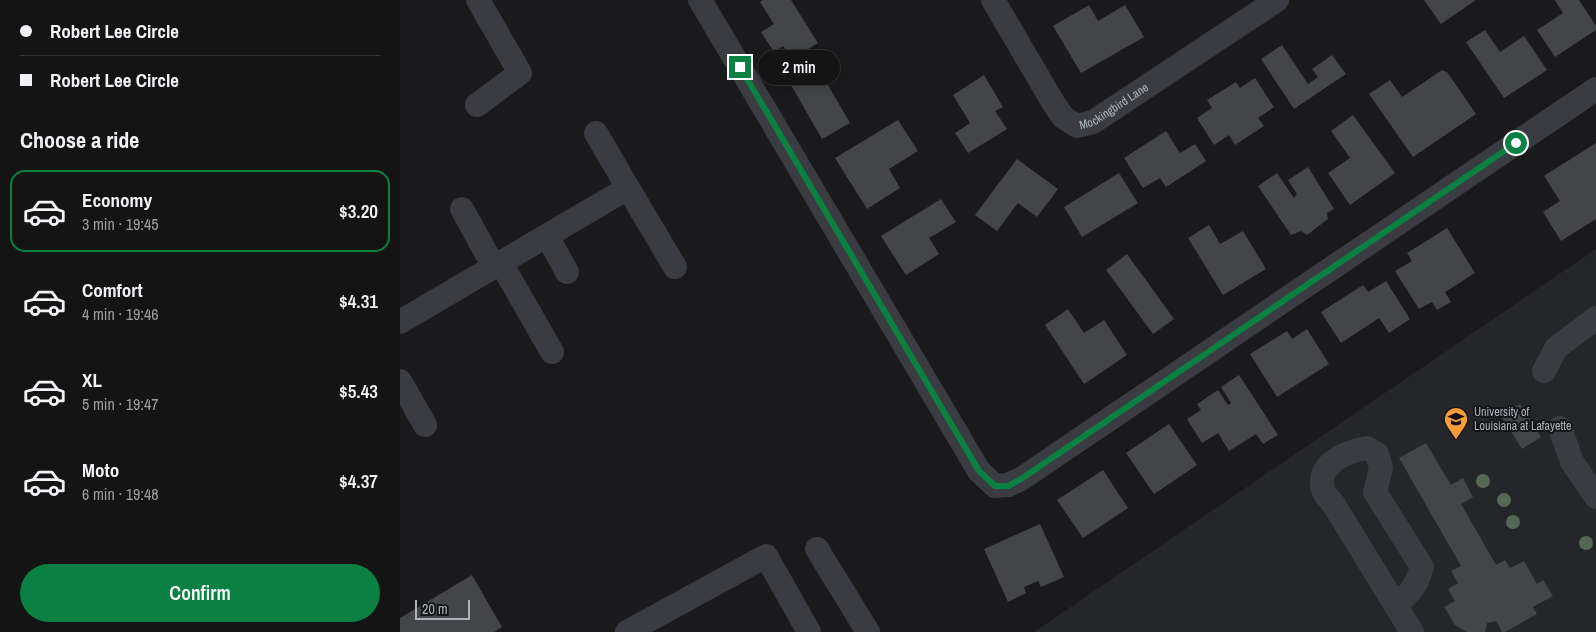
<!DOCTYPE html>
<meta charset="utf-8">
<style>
body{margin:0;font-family:"Archivo Narrow",sans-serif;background:#212122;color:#f1f3f6;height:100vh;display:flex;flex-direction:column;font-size:19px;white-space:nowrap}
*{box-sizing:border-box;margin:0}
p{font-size:16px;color:#9d9ea0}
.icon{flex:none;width:28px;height:28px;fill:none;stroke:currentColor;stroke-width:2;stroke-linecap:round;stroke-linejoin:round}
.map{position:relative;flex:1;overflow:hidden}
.side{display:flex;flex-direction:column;background:#141415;width:400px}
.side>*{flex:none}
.banner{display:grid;align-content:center;height:110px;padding:0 20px;background:#141415}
.scale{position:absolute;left:15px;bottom:12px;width:55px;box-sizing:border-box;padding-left:5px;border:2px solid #acb3bb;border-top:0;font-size:14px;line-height:18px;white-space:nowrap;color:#acb3bb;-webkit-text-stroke:4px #141517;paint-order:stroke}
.end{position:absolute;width:22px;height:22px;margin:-11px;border:6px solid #0b8043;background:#fff;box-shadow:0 0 0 2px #fff}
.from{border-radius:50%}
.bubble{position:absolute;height:35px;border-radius:18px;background:#141415;box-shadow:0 2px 12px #0003,0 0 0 1px #333334;font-size:16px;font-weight:600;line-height:35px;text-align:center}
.banner b{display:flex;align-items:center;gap:18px;height:48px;font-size:19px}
.banner b+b{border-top:1px solid #333334}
.banner i{width:12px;height:12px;background:#f1f3f6}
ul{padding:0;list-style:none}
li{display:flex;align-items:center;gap:15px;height:82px;margin:0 10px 8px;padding:0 10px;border:2px solid transparent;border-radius:15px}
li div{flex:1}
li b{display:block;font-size:19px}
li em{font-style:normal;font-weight:600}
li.current{border-color:#0b8043}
li>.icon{width:45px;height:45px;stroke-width:1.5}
h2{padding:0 20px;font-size:22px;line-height:60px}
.cta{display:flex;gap:10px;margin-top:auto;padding:10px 20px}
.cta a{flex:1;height:58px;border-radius:30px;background:#0b8043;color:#fff;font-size:20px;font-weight:600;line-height:58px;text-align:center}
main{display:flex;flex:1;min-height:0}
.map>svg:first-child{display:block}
.built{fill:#252629}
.building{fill:#444549}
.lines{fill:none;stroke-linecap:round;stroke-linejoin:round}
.minor{stroke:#3a3c41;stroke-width:24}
.tree{fill:#556755}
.route{stroke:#0b8043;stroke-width:6}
.labels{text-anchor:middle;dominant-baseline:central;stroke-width:4;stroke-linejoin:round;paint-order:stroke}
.street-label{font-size:12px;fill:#acb3bb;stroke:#141517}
.poi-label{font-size:12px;fill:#acb3bb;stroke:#141517;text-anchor:start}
</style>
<main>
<section class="side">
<div class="banner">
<b><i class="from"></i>Robert Lee Circle</b>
<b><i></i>Robert Lee Circle</b>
</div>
<h2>Choose a ride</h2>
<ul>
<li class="current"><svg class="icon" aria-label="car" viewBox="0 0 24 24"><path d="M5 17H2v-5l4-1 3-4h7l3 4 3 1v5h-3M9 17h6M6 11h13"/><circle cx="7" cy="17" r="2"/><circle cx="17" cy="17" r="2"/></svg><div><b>Economy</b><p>3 min · 19:45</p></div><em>$3.20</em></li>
<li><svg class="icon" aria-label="car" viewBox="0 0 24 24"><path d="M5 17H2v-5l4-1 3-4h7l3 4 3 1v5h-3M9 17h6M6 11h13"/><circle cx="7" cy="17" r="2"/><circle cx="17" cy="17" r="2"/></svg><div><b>Comfort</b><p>4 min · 19:46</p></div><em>$4.31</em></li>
<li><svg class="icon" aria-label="car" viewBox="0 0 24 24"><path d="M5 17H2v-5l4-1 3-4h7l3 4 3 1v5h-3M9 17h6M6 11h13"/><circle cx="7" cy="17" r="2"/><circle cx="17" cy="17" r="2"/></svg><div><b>XL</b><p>5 min · 19:47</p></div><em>$5.43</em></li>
<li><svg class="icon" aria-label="car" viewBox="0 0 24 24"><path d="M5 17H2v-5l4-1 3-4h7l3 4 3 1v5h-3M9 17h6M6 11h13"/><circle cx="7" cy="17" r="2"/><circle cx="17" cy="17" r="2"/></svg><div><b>Moto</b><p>6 min · 19:48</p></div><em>$4.37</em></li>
</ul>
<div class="cta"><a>Confirm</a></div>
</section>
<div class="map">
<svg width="1196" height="632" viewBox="0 0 1196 632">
<rect width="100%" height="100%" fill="#1a1a1c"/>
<!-- built -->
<polygon class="built" points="1196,249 1196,632 634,632"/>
<!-- building -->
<g class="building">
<polygon points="363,0 391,0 418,43 392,59 383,46 374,52 361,32 374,24 360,2"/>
<polygon points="1024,0 1076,0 1041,24"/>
<polygon points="1155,0 1179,0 1196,26 1196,30 1155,57 1137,30 1163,13"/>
<polygon points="689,5 698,21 725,5 744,37 681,73 653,26"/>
<polygon points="1085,30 1100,52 1124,36 1147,70 1104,98 1066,42"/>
<polygon points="882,45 908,84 918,77 912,69 932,55 946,74 894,109 861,59"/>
<polygon points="419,70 450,123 422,139 391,85"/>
<polygon points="1042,70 1047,72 1076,114 1013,157 969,94 990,80 1002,97"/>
<polygon points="584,75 603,107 595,111 607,129 568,153 555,133 570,123 553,95"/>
<polygon points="855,78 874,107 858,118 864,126 835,145 829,135 814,145 797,118 812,108 807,100 836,82 840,88"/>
<polygon points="953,115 995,173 950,205 928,173 950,158 931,131"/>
<polygon points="498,120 518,151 489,169 500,188 467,209 435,158"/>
<polygon points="766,131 780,153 795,144 806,161 766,187 760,178 743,188 724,158"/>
<polygon points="1196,143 1196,219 1161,241 1143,212 1160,201 1144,176"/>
<polygon points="617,159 658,189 637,217 618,203 597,231 575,215"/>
<polygon points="908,167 934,209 927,213 928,219 907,235 901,231 891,235 858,186 877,173 894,198 897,194 888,180"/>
<polygon points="719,173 738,203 682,237 664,207"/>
<polygon points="541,199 556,222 529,238 539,254 506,275 481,236"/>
<polygon points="809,225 820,244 843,231 866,269 823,295 788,238"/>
<polygon points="1047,228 1075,273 1045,292 1051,302 1037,310 1032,302 1019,309 995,271 1012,261 1007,253"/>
<polygon points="727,254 774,319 753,334 706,270"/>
<polygon points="986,281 1010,319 989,333 979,318 941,343 921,312 963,285 968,292"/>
<polygon points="668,309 684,333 704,320 727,355 684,384 645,325"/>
<polygon points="907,329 929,364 877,397 850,354 887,331 892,339"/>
<polygon points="839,375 878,435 863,444 856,434 829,451 818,433 802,443 787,419 801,410 797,404 818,390 828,405 831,403 821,387"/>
<polygon points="1120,404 1141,437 1122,449 1101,416"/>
<polygon points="769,424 797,465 754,494 726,453"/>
<polygon points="1026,443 1051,485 1063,478 1073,497 1061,504 1096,565 1105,560 1110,568 1124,561 1137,584 1143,580 1153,596 1133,607 1137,614 1105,632 1102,632 1096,621 1087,623 1085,632 1067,632 1055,625 1044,607 1055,601 1048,589 1058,583 1051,571 1061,566 999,458"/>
<polygon points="703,470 728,508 683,538 657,500"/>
<polygon points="640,524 664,577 641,587 638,581 624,587 626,593 608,602 584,549"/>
<polygon points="72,575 102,627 94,632 0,632 0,618"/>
</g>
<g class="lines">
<!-- minor -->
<g class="minor">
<polyline points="300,0 579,471 595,486 608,485 621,479 1196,89"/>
<path id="s1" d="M 593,0 L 654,104 L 663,117 L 677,126 L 693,122 L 877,0"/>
<polyline points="77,105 120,73 78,0"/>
<polyline points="196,133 228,188"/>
<polyline points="62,209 94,267"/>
<polyline points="147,236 167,272"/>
<polyline points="101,263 152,352"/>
<polyline points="0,322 228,188 275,267"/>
<polyline points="1144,371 1156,348 1196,318"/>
<polyline points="0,381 25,425"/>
<polyline points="1160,428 1172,462 1196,497"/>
<polyline points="417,549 468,632"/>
<path d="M 995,605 C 1009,594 1017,586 1022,567 L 975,492 L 981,468 L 977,454 L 967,448 C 947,451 913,465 924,492 C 926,497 932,501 934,505 L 1012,632"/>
<polyline points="227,632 366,556 409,632"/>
</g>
</g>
<!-- trees -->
<g class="tree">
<circle cx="1083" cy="481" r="7"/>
<circle cx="1104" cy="500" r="7"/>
<circle cx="1113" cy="522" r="7"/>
<circle cx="1186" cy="543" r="7"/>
</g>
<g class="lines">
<!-- route -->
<polyline class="route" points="340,67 579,471 595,486 608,486 621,479 1116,143"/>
</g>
<!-- icons -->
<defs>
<g id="university-pin" transform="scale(1.25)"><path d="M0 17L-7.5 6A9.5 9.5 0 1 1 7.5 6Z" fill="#f49d39" stroke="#141517"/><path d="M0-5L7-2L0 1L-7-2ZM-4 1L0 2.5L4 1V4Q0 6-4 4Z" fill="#111"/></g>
</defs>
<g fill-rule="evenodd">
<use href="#university-pin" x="1056" y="419"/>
</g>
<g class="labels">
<!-- street labels -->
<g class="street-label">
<text stroke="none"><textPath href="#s1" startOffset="195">Mockingbird Lane</textPath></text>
</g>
<!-- poi labels -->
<g class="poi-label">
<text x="1074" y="412">University of<tspan x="1074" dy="14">Louisiana at Lafayette</tspan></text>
</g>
</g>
</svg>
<div class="scale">20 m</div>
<i class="end from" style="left:1116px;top:143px"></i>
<i class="end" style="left:340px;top:67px"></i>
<div class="bubble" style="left:358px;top:50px;width:82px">2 min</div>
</div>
</main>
